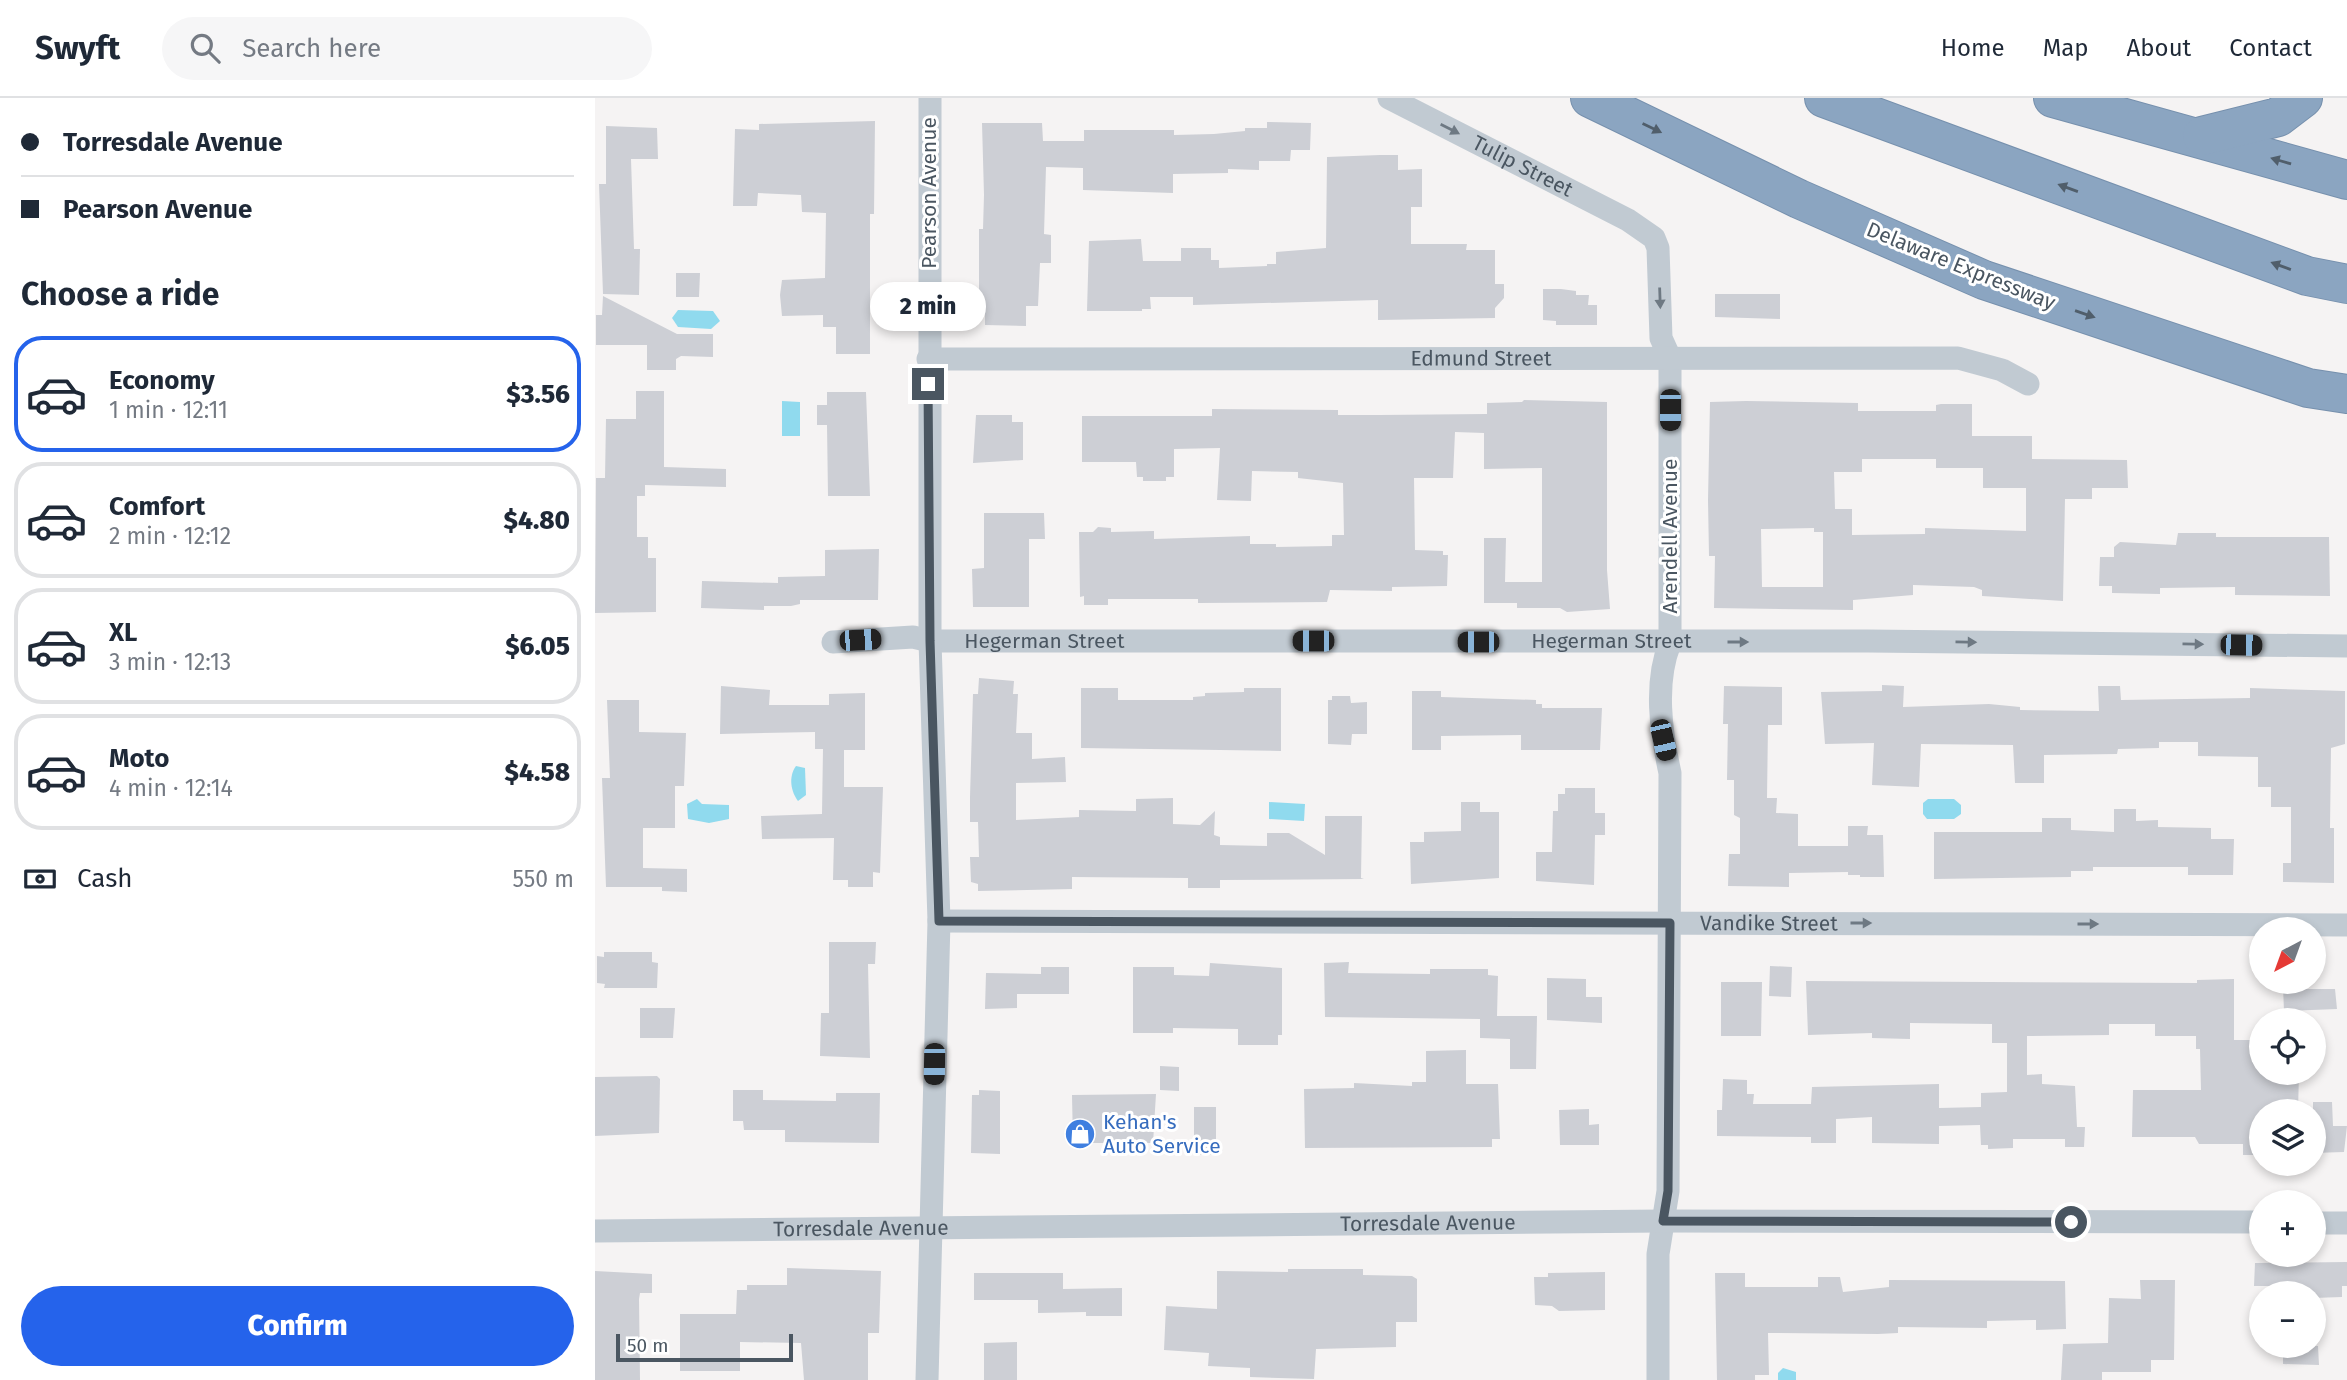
<!DOCTYPE html>
<meta charset="utf-8">
<style>
body{margin:0;font-family:"Fira Sans",sans-serif;background:#f6f6f7;color:#1f2937;height:100vh;display:flex;flex-direction:column;font-size:26px;white-space:nowrap}
*{box-sizing:border-box;margin:0}
p{font-size:23px;color:#747a83}
.icon{flex:none;width:38px;height:38px;fill:none;stroke:currentColor;stroke-width:2;stroke-linecap:round;stroke-linejoin:round}
.map{position:relative;flex:1;overflow:hidden}
.details{display:flex;flex-direction:column;background:#fff;width:595px}
.details>*{flex:none}
.guide{display:grid;align-content:center;height:154px;padding:0 21px;background:#fff}
.needle{width:46px;rotate:221deg}
.buttons{position:absolute;left:1654px;top:819px;display:grid;gap:14px}
.buttons a{display:grid;place-items:center;width:77px;height:77px;border-radius:50%;background:#fff;box-shadow:0 4px 10px #0003;font-size:35px}
.scale{position:absolute;left:21px;bottom:18px;width:177px;box-sizing:border-box;padding-left:7px;border:4px solid #4a5661;border-top:0;font-size:19px;line-height:24px;white-space:nowrap;color:#4a5661;-webkit-text-stroke:5px #fff;paint-order:stroke}
.end{position:absolute;width:32px;height:32px;margin:-16px;border:9px solid #4a5661;background:#fff;box-shadow:0 0 0 4px #fff}
.from{border-radius:50%}
.bubble{position:absolute;height:49px;border-radius:24px;background:#fff;box-shadow:0 4px 10px #0003;font-size:23px;font-weight:800;line-height:49px;text-align:center}
.car{position:absolute;width:21px;height:42px;margin:-21px -10px;border-radius:9px;box-shadow:0 0 5px 2px #0007;background:linear-gradient(#222 24%,#8ab4d8 0 40%,#222 0 76%,#8ab4d8 0 86%,#222 0)}
.guide b{display:flex;align-items:center;gap:24px;height:66px;font-size:26px}
.guide b+b{border-top:2px solid #e0e1e3}
.guide i{width:18px;height:18px;background:#1f2937}
ul{padding:0;list-style:none}
li{display:flex;align-items:center;gap:21px;height:116px;margin:0 14px 10px;padding:0 7px;border:4px solid #e0e1e3;border-radius:28px}
li div{flex:1}
li b{display:block;font-size:26px}
li em{font-style:normal;font-weight:800}
li.on{border-color:#2563eb}
li>.icon{width:63px;height:63px;stroke-width:1.5}
h2{padding:0 21px;font-size:32px;line-height:84px}
.pay{display:flex;align-items:center;gap:18px;height:77px;padding:0 21px;font-size:26px}
.pay p{margin-inline-start:auto}
.button{display:flex;gap:14px;margin-top:auto;padding:14px 21px}
.button a{flex:1;height:80px;border-radius:42px;background:#2563eb;color:#fff;font-size:28px;font-weight:800;line-height:80px;text-align:center}
header{display:flex;align-items:center;gap:42px;box-sizing:border-box;height:98px;padding:0 35px;background:#fff;border-bottom:2px solid #e0e1e3}
header strong{font-size:33px}
nav{display:flex;gap:38px;margin-inline-start:auto;font-size:24px}
.search{width:490px;height:63px;background:#f6f6f7;display:flex;align-items:center;gap:18px;box-sizing:border-box;padding:0 24px;border-radius:38px;color:#747a83;font-size:26px}
main{display:flex;flex:1;min-height:0}
.map>svg:first-child{display:block}
.water{fill:#90daee}
.building{fill:#cdcfd5;fill-rule:evenodd}
.lines{fill:none;stroke-linecap:round;stroke-linejoin:round}
.highway-casing{stroke:#7690ad;stroke-width:40}
.street{stroke:#c1cad2;stroke-width:23}
.highway{stroke:#8ba5c1;stroke-width:38}
.oneway{fill:#505e6b}
.oneway2{fill:#6e7983}
.route{stroke:#4a5661;stroke-width:9}
.labels{text-anchor:middle;dominant-baseline:central;stroke-width:6;stroke-linejoin:round;paint-order:stroke}
.street-label{font-size:21px;fill:#4a5661;stroke:#fff}
.shop-label{font-size:21px;fill:#366cbe;stroke:#fff;text-anchor:start}
</style>
<header>
<strong>Swyft</strong>
<div class="search"><svg class="icon" aria-label="search" viewBox="0 0 24 24"><circle cx="10" cy="10" r="6"/><path d="M15 15l6 6"/></svg>Search here</div>
<nav><a>Home</a><a>Map</a><a>About</a><a>Contact</a></nav>
</header>
<main>
<section class="details">
<div class="guide">
<b><i class="from"></i>Torresdale Avenue</b>
<b><i></i>Pearson Avenue</b>
</div>
<h2>Choose a ride</h2>
<ul>
<li class="on"><svg class="icon" aria-label="car" viewBox="0 0 24 24"><path d="M5 17H2v-5l4-1 3-4h7l3 4 3 1v5h-3M9 17h6M6 11h13"/><circle cx="7" cy="17" r="2"/><circle cx="17" cy="17" r="2"/></svg><div><b>Economy</b><p>1 min · 12:11</p></div><em>$3.56</em></li>
<li><svg class="icon" aria-label="car" viewBox="0 0 24 24"><path d="M5 17H2v-5l4-1 3-4h7l3 4 3 1v5h-3M9 17h6M6 11h13"/><circle cx="7" cy="17" r="2"/><circle cx="17" cy="17" r="2"/></svg><div><b>Comfort</b><p>2 min · 12:12</p></div><em>$4.80</em></li>
<li><svg class="icon" aria-label="car" viewBox="0 0 24 24"><path d="M5 17H2v-5l4-1 3-4h7l3 4 3 1v5h-3M9 17h6M6 11h13"/><circle cx="7" cy="17" r="2"/><circle cx="17" cy="17" r="2"/></svg><div><b>XL</b><p>3 min · 12:13</p></div><em>$6.05</em></li>
<li><svg class="icon" aria-label="car" viewBox="0 0 24 24"><path d="M5 17H2v-5l4-1 3-4h7l3 4 3 1v5h-3M9 17h6M6 11h13"/><circle cx="7" cy="17" r="2"/><circle cx="17" cy="17" r="2"/></svg><div><b>Moto</b><p>4 min · 12:14</p></div><em>$4.58</em></li>
</ul>
<div class="pay"><svg class="icon" aria-label="cash" viewBox="0 0 24 24"><path d="M3 7h18v10H3z"/><circle cx="12" cy="12" r="2"/></svg>Cash<p>550 m</p></div>
<div class="button"><a>Confirm</a></div>
</section>
<div class="map">
<svg width="1752" height="1282" viewBox="0 0 1752 1282">
<rect width="100%" height="100%" fill="#f5f3f3"/>
<!-- water -->
<g class="water">
<polygon points="83,212 118,213 125,223 116,231 83,229 77,220"/>
<polygon points="187,303 205,304 205,338 187,338"/>
<path d="M 201,668 L 210,670 L 211,697 L 203,703 C 196,694 193,679 201,668 Z"/>
<polygon points="102,701 107,706 134,707 134,721 114,725 93,721 92,706"/>
<polygon points="1333,701 1359,701 1366,707 1366,716 1359,721 1332,721 1328,716 1328,705"/>
<polygon points="674,704 710,706 709,723 674,721"/>
<polygon points="1188,1270 1201,1274 1201,1282 1183,1282 1183,1275"/>
</g>
<!-- building -->
<g class="building">
<polygon points="280,23 279,116 275,116 275,256 241,256 241,229 228,229 228,217 187,218 185,197 187,182 230,180 231,115 207,114 206,97 163,95 162,108 138,108 140,31 164,32 164,26"/>
<polygon points="672,24 716,25 715,52 696,52 695,63 664,63 664,72 633,71 633,75 578,76 578,95 488,92 488,70 451,69 449,136 456,137 456,165 445,165 443,208 431,208 431,228 390,227 390,211 384,210 384,131 388,131 389,97 387,25 447,25 448,43 489,43 489,32 579,32 579,37 619,36 650,33 650,30 672,30"/>
<polygon points="11,28 62,30 63,61 36,61 39,151 45,151 44,197 8,196 4,86 11,86"/>
<polygon points="785,57 803,57 803,72 827,71 827,109 816,109 816,146 872,146 871,152 900,152 900,186 909,186 909,200 900,210 900,220 783,222 783,202 598,207 598,199 555,199 556,211 547,211 547,213 492,213 494,143 546,141 548,163 586,163 586,150 616,150 616,162 624,162 624,170 672,168 672,166 681,166 681,154 731,150 732,59"/>
<polygon points="81,175 105,175 104,199 81,199"/>
<polygon points="948,191 966,191 981,193 981,197 994,197 993,207 1002,207 1002,227 961,227 961,223 948,222"/>
<polygon points="1120,196 1185,196 1185,221 1120,219"/>
<polygon points="8,198 82,236 118,236 118,259 86,258 81,261 81,272 52,272 52,247 1,247 1,217 7,217"/>
<polygon points="41,293 69,293 69,369 131,371 131,389 50,387 50,398 42,398 42,439 53,439 53,460 61,460 61,514 0,515 1,380 10,380 11,321 41,321"/>
<polygon points="232,294 271,294 275,398 233,398 232,327 222,327 222,307 232,307"/>
<polygon points="929,302 1012,304 1012,472 1015,511 972,514 965,510 922,510 922,505 889,505 889,440 911,440 910,484 947,484 947,370 889,371 889,335 860,334 858,380 819,380 820,452 848,453 848,457 853,457 852,488 797,489 797,493 735,492 732,504 603,505 603,501 513,501 513,507 489,507 489,498 485,499 484,434 498,434 503,429 516,430 516,434 559,433 559,441 655,438 655,446 681,446 681,449 737,448 737,437 749,437 748,385 703,380 703,374 657,373 656,403 622,402 625,350 579,351 579,379 571,379 571,383 548,383 548,379 542,379 541,364 487,364 487,318 617,318 617,311 743,312 743,317 784,317 892,316 892,305 927,304"/>
<path d="M 1151,303 L 1263,305 L 1263,313 L 1341,313 L 1341,307 L 1346,306 L 1377,306 L 1377,338 L 1437,338 L 1437,361 L 1532,362 L 1533,390 L 1497,390 L 1497,401 L 1470,401 L 1468,503 L 1387,498 L 1387,492 L 1379,489 L 1318,487 L 1318,497 L 1258,502 L 1258,512 L 1119,510 L 1120,458 L 1114,458 L 1113,402 L 1115,304 ZM 1267,361 L 1341,361 L 1341,370 L 1388,370 L 1388,390 L 1431,390 L 1431,433 L 1330,430 L 1330,436 L 1257,437 L 1257,411 L 1240,411 L 1239,374 L 1267,374 ZM 1219,430 L 1219,434 L 1228,434 L 1228,489 L 1167,489 L 1166,431 Z"/>
<polygon points="381,317 417,317 417,324 428,324 428,362 378,365"/>
<polygon points="389,415 449,415 450,441 434,441 434,509 378,509 377,471 389,470"/>
<polygon points="1583,435 1621,435 1621,439 1734,439 1735,498 1640,497 1640,489 1565,490 1565,496 1517,495 1517,488 1504,488 1505,459 1519,459 1519,449 1525,444 1581,447"/>
<polygon points="284,451 283,502 205,502 205,506 196,508 169,508 169,512 106,510 107,483 183,485 183,479 230,478 230,452"/>
<polygon points="384,580 419,583 418,596 423,596 421,635 437,635 437,661 470,659 471,684 421,685 421,722 484,719 484,712 541,713 541,701 578,700 578,726 605,727 620,713 619,737 625,739 625,747 672,748 672,735 694,735 730,757 730,718 767,718 766,780 769,781 625,782 625,790 593,790 593,780 477,779 477,791 383,793 383,786 376,784 375,759 384,759 383,724 375,724 375,699 378,596 383,596"/>
<polygon points="1287,587 1309,588 1308,609 1394,606 1425,609 1425,612 1504,613 1503,588 1525,588 1526,602 1655,600 1655,590 1750,593 1750,646 1736,650 1735,730 1739,730 1739,785 1688,784 1688,765 1696,765 1696,709 1676,709 1676,689 1663,689 1663,659 1603,658 1603,644 1564,644 1564,650 1523,651 1522,656 1449,657 1449,685 1420,685 1418,647 1326,646 1324,689 1277,687 1279,645 1230,646 1226,594 1287,593"/>
<polygon points="126,588 175,592 174,607 234,607 234,596 270,595 270,652 249,652 249,689 288,689 285,775 278,774 278,789 253,789 253,782 238,782 239,740 167,741 166,718 227,716 228,651 220,651 220,634 125,636"/>
<polygon points="1129,588 1187,589 1187,627 1173,627 1172,700 1182,700 1181,715 1203,716 1203,748 1253,748 1253,728 1273,728 1272,737 1288,737 1289,779 1265,779 1265,777 1253,777 1253,774 1194,775 1194,789 1133,788 1134,756 1145,756 1145,720 1139,717 1139,682 1132,682 1133,626 1128,626"/>
<polygon points="486,590 523,590 523,602 598,602 598,599 610,598 610,595 649,594 649,590 686,590 686,653 486,650"/>
<polygon points="817,593 846,593 846,599 941,602 941,606 947,606 947,610 1007,610 1005,652 926,652 926,637 846,638 846,652 817,652"/>
<polygon points="737,598 755,598 756,605 772,604 772,636 757,636 756,647 733,646 733,602 737,602"/>
<polygon points="12,602 44,602 44,634 91,635 89,688 80,688 80,730 48,730 48,770 92,771 92,794 67,793 67,789 11,789 7,680 15,680"/>
<polygon points="970,690 1000,690 1000,715 1010,715 1010,737 1000,737 999,787 941,783 941,754 957,754 958,713 963,713 963,696 970,696"/>
<polygon points="866,704 885,704 885,714 904,714 904,780 816,786 815,744 829,744 829,734 866,733"/>
<polygon points="1519,711 1541,711 1541,723 1563,722 1563,729 1616,730 1616,741 1639,741 1638,777 1593,777 1593,769 1498,769 1498,773 1476,773 1476,779 1339,781 1339,734 1447,734 1447,720 1476,720 1476,732 1519,734"/>
<polygon points="234,844 281,844 280,866 273,866 275,960 225,958 226,915 234,915"/>
<polygon points="9,854 57,854 57,864 63,865 62,890 9,890 10,886 2,885 2,858 9,859"/>
<polygon points="754,864 753,875 835,876 835,871 893,871 893,877 903,878 902,918 942,918 941,971 915,971 915,941 885,940 885,921 730,919 729,865"/>
<polygon points="615,865 687,870 687,937 683,937 683,947 643,947 643,931 578,930 578,935 538,935 538,869 579,869 579,877 614,878"/>
<polygon points="1175,868 1197,869 1196,899 1174,898"/>
<polygon points="446,869 474,869 474,896 422,896 422,910 390,911 391,875 446,876"/>
<polygon points="952,880 991,881 991,899 1007,899 1007,925 952,922"/>
<polygon points="1639,881 1639,942 1666,942 1666,975 1704,975 1703,1013 1666,1013 1666,1057 1648,1057 1648,1046 1604,1046 1600,1039 1537,1039 1538,992 1606,992 1605,951 1601,951 1601,938 1560,938 1560,926 1514,926 1514,937 1432,938 1432,977 1447,976 1447,986 1480,988 1482,1029 1490,1029 1489,1049 1470,1049 1470,1041 1418,1041 1418,1050 1393,1051 1393,1047 1386,1047 1385,1027 1344,1028 1344,1046 1277,1045 1277,1019 1241,1021 1241,1045 1216,1045 1216,1039 1122,1038 1122,1012 1127,1012 1128,981 1152,982 1152,996 1159,996 1158,1006 1216,1006 1217,989 1344,986 1344,1010 1386,1009 1386,995 1412,994 1412,945 1397,945 1397,926 1315,925 1315,941 1277,940 1277,935 1213,937 1211,883 1602,885 1602,882"/>
<polygon points="1126,884 1167,884 1166,938 1126,938"/>
<polygon points="1709,888 1709,891 1740,891 1742,911 1689,913 1688,889"/>
<polygon points="45,910 80,910 78,940 45,940"/>
<polygon points="871,952 871,986 903,986 905,1041 897,1041 897,1049 710,1050 709,991 759,990 759,985 817,988 817,984 831,984 831,953"/>
<polygon points="565,968 584,969 584,993 565,992"/>
<polygon points="62,978 65,981 64,1035 0,1038 0,979"/>
<polygon points="138,992 168,992 168,1002 241,1003 241,995 285,995 284,1045 190,1044 190,1032 149,1032 148,1023 138,1023"/>
<polygon points="384,992 405,993 405,1056 376,1055 377,997 384,997"/>
<polygon points="561,996 558,1045 478,1045 477,997"/>
<polygon points="1718,1004 1737,1004 1738,1028 1752,1028 1749,1054 1718,1055"/>
<rect x="599" y="1009" width="22" height="48"/>
<polygon points="994,1011 994,1027 1004,1026 1004,1047 965,1047 964,1012"/>
<polygon points="1752,1164 1752,1188 1747,1188 1747,1199 1718,1200 1718,1195 1705,1195 1705,1188 1659,1188 1660,1165"/>
<polygon points="192,1170 286,1173 284,1235 273,1235 273,1282 209,1282 206,1245 145,1244 145,1273 85,1273 85,1216 141,1216 142,1192 152,1192 152,1187 192,1187"/>
<polygon points="693,1171 768,1171 768,1177 817,1178 822,1181 822,1224 801,1224 801,1249 721,1251 719,1281 655,1279 655,1270 613,1268 614,1255 569,1252 571,1208 622,1211 622,1173 693,1174"/>
<polygon points="0,1173 57,1176 57,1195 45,1195 44,1201 45,1282 0,1282"/>
<polygon points="1010,1174 1010,1212 964,1213 957,1208 940,1207 939,1179 953,1179 953,1175"/>
<polygon points="379,1175 468,1175 468,1191 527,1190 527,1218 491,1218 491,1214 443,1215 443,1202 379,1202"/>
<polygon points="1120,1175 1150,1175 1150,1189 1223,1189 1223,1179 1245,1179 1248,1194 1294,1189 1294,1182 1470,1183 1471,1231 1441,1232 1441,1222 1392,1223 1392,1230 1303,1229 1303,1235 1283,1236 1173,1235 1174,1277 1160,1277 1160,1282 1122,1282"/>
<polygon points="1545,1182 1580,1182 1579,1262 1556,1262 1556,1274 1507,1274 1507,1282 1466,1282 1468,1246 1513,1245 1514,1200 1546,1201"/>
<polygon points="422,1244 422,1282 389,1282 389,1245"/>
<polygon points="1688,1248 1723,1248 1724,1267 1688,1266"/>
</g>
<g class="lines">
<!-- highway casing -->
<g class="highway-casing">
<g id="highway">
<polyline points="995,0 1204,101 1389,182 1713,290 1752,296"/>
<polyline points="1229,0 1712,178 1752,186"/>
<polyline points="1458,0 1752,82"/>
<polyline points="1607,38 1683,19 1708,0"/>
</g>
</g>
<!-- street -->
<g class="street">
<path id="s1" d="M 794,0 L 1033,122 L 1059,140 L 1063,150 L 1066,240 L 1075,260 L 1075,545 C 1059,585 1066,634 1075,675 L 1073,1093 L 1063,1156 L 1063,1282"/>
<path id="s2" d="M 333,261 L 1363,260 L 1407,272 L 1433,286"/>
<path id="s3" d="M 238,544 L 318,539 L 335,543 L 1273,543 L 1752,548"/>
<path id="s4" d="M 344,823 L 1752,827"/>
<polyline points="1718,1125 1752,1125"/>
<path id="s5" d="M 0,1133 L 1068,1123 L 1666,1124"/>
<polyline points="332,1282 344,823 335,543 335,0"/>
</g>
<!-- highway -->
<use href="#highway" class="highway"/>
</g>
<!-- one-way arrows -->
<defs><path id="oneway-solid" d="M-6-.8H1V-3.2L6.5 0L1 3.2V.8H-6Z" transform="scale(1.75)"/></defs>
<g class="oneway">
<use href="#oneway-solid" transform="translate(1057 30) rotate(26)"/>
<use href="#oneway-solid" transform="translate(1686 63) rotate(-164)"/>
<use href="#oneway-solid" transform="translate(1473 90) rotate(-160)"/>
<use href="#oneway-solid" transform="translate(1686 168) rotate(-160)"/>
<use href="#oneway-solid" transform="translate(1490 216) rotate(19)"/>
</g>
<g class="oneway2">
<use href="#oneway-solid" transform="translate(855 31) rotate(27)"/>
<use href="#oneway-solid" transform="translate(1065 200) rotate(88)"/>
<use href="#oneway-solid" transform="translate(1143 544)"/>
<use href="#oneway-solid" transform="translate(1371 544) rotate(1)"/>
<use href="#oneway-solid" transform="translate(1598 546) rotate(1)"/>
<use href="#oneway-solid" transform="translate(1266 825)"/>
<use href="#oneway-solid" transform="translate(1493 826)"/>
</g>
<g class="lines">
<!-- route -->
<polyline class="route" points="333,286 335,543 344,823 1075,825 1073,1093 1068,1123 1476,1124"/>
</g>
<!-- icons -->
<defs>
<g id="shop-disc" transform="scale(1.575)"><circle r="9.5" fill="#3f7fe0" stroke="#fff"/><path d="M-5-2.5h2.3a2.7 3.5 0 0 1 5.4 0H5L5.5 6h-11ZM-1.5-2.5h3a1.5 2.3 0 0 0-3 0Z" fill="#fff"/></g>
</defs>
<g fill-rule="evenodd">
<use href="#shop-disc" x="485" y="1036"/>
</g>
<g class="labels">
<!-- street labels -->
<g class="street-label">
<text stroke="none"><textPath href="#s1" startOffset="150">Tulip Street</textPath></text>
<text transform="translate(334 95) rotate(-90)">Pearson Avenue</text>
<text transform="translate(1366 168) rotate(22)">Delaware Expressway</text>
<text stroke="none"><textPath href="#s2" startOffset="553">Edmund Street</textPath></text>
<text transform="translate(1075 438) rotate(-90)">Arendell Avenue</text>
<text stroke="none"><textPath href="#s3" startOffset="212">Hegerman Street</textPath></text>
<text stroke="none"><textPath href="#s3" startOffset="779">Hegerman Street</textPath></text>
<text stroke="none"><textPath href="#s4" startOffset="830">Vandike Street</textPath></text>
<text stroke="none"><textPath href="#s5" startOffset="833">Torresdale Avenue</textPath></text>
<text stroke="none"><textPath href="#s5" startOffset="266">Torresdale Avenue</textPath></text>
</g>
<!-- shop labels -->
<g class="shop-label">
<text x="508" y="1024">Kehan's<tspan x="508" dy="24">Auto Service</tspan></text>
</g>
</g>
</svg>
<div class="buttons">
<a><svg class="needle" viewBox="-14 -14 28 28"><path d="M0-13l5 13h-10z" fill="#e53935"/><path d="M0 13l5-13h-10z" fill="#747a83"/></svg></a>
<a><svg class="icon" aria-label="locate" viewBox="0 0 24 24"><circle cx="12" cy="12" r="6"/><path d="M12 2v4M12 18v4M2 12h4M18 12h4"/></svg></a>
<a><svg class="icon" aria-label="layers" viewBox="0 0 24 24"><path d="M12 4l9 5-9 5-9-5zM3 14l9 5 9-5"/></svg></a>
<a>+</a>
<a>−</a>
</div>
<div class="scale">50 m</div>
<i class="end from" style="left:1476px;top:1124px"></i>
<i class="end" style="left:333px;top:286px"></i>
<div class="bubble" style="left:275px;top:184px;width:116px">2 min</div>
<i class="car" style="left:1075px;top:312px;rotate:180deg"></i>
<i class="car" style="left:265px;top:542px;rotate:87deg"></i>
<i class="car" style="left:718px;top:543px;rotate:270deg"></i>
<i class="car" style="left:883px;top:544px;rotate:270deg"></i>
<i class="car" style="left:1646px;top:547px;rotate:91deg"></i>
<i class="car" style="left:1068px;top:642px;rotate:167deg"></i>
<i class="car" style="left:339px;top:966px;rotate:181deg"></i>
</div>
</main>
